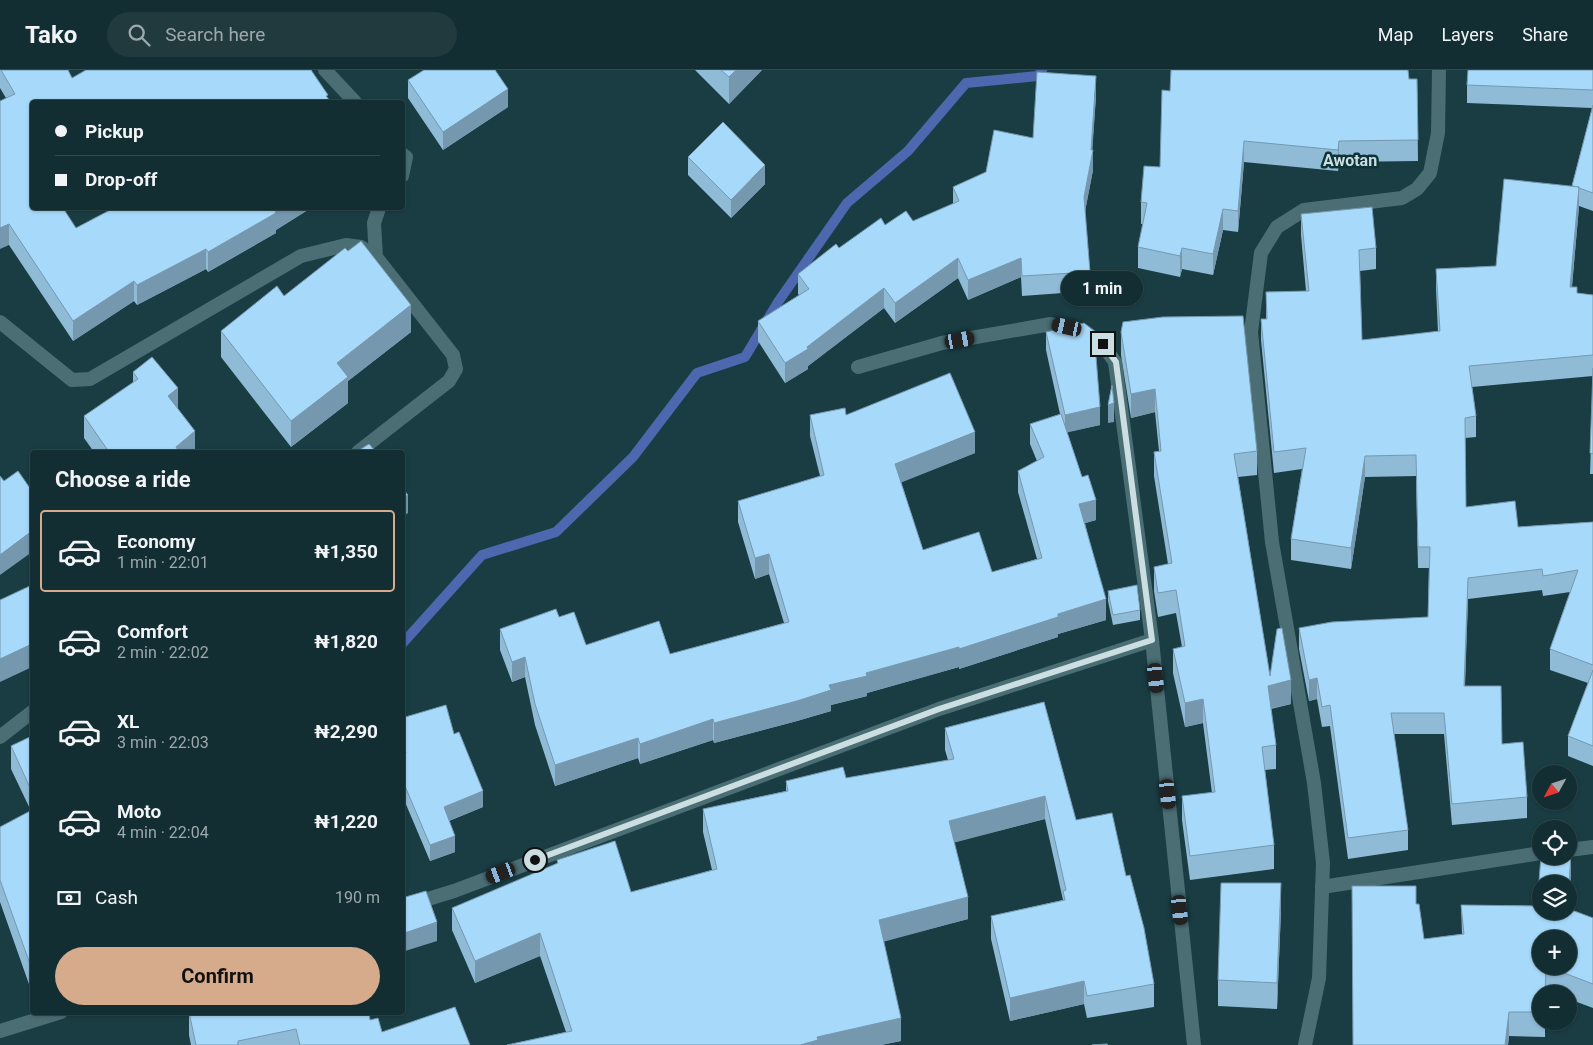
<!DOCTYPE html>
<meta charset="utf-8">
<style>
body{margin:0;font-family:Roboto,sans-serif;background:#203a3e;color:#f1f3f6;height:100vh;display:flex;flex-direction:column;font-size:19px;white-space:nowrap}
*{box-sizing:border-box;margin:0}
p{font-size:16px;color:#9da8ac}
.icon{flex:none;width:28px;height:28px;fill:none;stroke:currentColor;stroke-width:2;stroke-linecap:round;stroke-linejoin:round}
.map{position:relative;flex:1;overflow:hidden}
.side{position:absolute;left:30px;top:380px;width:375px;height:565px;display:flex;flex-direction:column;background:#132e32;border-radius:5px;box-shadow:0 1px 4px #0004,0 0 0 1px #324a4d}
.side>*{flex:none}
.banner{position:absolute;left:30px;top:30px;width:375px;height:110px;border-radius:5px;box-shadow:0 1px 4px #0004,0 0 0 1px #324a4d;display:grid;align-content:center;height:110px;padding:0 25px;background:#132e32}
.needle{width:32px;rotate:230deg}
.tools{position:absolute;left:1532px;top:695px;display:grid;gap:10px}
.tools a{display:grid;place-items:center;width:45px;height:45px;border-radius:50%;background:#132e32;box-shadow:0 1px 4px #0004,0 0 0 1px #324a4d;font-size:25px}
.end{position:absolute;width:22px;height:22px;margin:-11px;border:6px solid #cbdee1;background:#111;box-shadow:0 0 0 2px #111}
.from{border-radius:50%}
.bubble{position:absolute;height:35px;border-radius:18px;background:#132e32;box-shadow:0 1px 4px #0004,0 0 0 1px #324a4d;font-size:16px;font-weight:700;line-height:35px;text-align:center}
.car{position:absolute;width:15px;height:30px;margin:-15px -8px;border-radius:6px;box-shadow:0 0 4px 1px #0007;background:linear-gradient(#222 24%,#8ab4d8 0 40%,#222 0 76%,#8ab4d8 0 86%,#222 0)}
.banner b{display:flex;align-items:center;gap:18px;height:48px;font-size:19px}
.banner b+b{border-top:1px solid #324a4d}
.banner i{width:12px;height:12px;background:#f1f3f6}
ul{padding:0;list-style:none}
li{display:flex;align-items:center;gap:15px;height:82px;margin:0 10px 8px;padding:0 15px;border:2px solid transparent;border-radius:5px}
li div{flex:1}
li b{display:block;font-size:19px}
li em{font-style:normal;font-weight:700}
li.current{border-color:#d6ab8b}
li>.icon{width:45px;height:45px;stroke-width:1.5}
h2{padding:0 25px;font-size:22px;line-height:60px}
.pay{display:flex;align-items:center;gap:12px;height:55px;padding:0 25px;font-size:19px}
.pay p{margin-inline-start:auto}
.primary-button{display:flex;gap:10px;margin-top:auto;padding:10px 25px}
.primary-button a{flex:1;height:58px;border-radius:30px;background:#d6ab8b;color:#111;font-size:20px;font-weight:700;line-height:58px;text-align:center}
header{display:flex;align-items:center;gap:30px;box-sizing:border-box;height:70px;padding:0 25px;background:#132e32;border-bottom:1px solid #324a4d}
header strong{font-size:24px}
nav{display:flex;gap:28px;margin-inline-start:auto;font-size:18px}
.search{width:350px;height:45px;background:#203a3e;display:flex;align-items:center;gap:12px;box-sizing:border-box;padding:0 18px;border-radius:28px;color:#9da8ac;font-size:19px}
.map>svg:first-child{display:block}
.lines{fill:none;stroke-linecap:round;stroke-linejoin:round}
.stream{stroke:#4d68ae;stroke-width:10}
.minor{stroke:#4a6e74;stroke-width:14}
.wall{fill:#90bbd7}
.shaded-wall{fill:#7598af}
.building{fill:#a7d9fa;stroke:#7598af;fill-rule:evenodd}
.route{stroke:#cbdee1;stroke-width:6}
.labels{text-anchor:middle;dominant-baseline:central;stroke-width:5;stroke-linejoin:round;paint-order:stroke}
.neighbourhood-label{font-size:16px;font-weight:bold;fill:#cbdee1;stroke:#0e3338}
</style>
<header>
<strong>Tako</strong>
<div class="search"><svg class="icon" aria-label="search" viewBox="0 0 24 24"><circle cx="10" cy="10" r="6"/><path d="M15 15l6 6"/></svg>Search here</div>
<nav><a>Map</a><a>Layers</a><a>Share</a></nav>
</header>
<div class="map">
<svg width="1593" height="975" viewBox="0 0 1593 975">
<rect width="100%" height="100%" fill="#193d43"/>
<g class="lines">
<!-- stream -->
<polyline class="stream" points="402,574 482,485 556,462 633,387 697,303 745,287 778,232 847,133 908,81 966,13 1038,6 1042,0"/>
<!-- minor -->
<g class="minor">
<polyline points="325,0 355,32"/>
<polyline points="402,84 406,87 402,106"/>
<polyline points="376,187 374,153 379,138"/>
<polyline points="0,252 72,310 90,309 301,186 346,175 361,177 376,187 453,285 456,299 449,311 358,382"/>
<polyline points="858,297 942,273 1051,254 1084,261 1103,275 1115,292 1152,570 1194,975"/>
<polyline points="0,667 32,642"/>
<polyline points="1569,780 1593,777"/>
<polyline points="1322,817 1541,783"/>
<polyline points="402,837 454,821 939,639 1152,570"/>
<polyline points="0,961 61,942"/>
<polyline points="1305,975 1319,908 1323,793 1314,713 1272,472 1251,262 1261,183 1277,157 1304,140 1402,128 1417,119 1430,103 1438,63 1439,0"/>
</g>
</g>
<!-- wall -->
<g class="wall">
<polygon points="0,0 68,0 32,32 32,138 76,158 114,138 311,138 276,160 276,163 208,202 206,199 137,235 134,231 73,271 9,175 6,28 0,18"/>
<polygon points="695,0 762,0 729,34"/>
<polygon points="1593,0 1593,141 1579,136 1572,217 1577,223 1593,225 1593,404 1590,404 1593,306 1472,317 1476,346 1476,367 1465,368 1466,437 1518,457 1593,452 1593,696 1568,686 1568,666 1588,613 1550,600 1550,579 1570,522 1543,526 1542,520 1468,529 1465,616 1502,674 1527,727 1527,748 1452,755 1444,664 1394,664 1408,760 1408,780 1348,789 1330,656 1322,657 1317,629 1309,631 1299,579 1299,558 1428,547 1429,498 1418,498 1416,406 1365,407 1351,499 1291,490 1291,469 1302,399 1274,403 1261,270 1261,249 1266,249 1266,222 1306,221 1301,165 1301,144 1376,178 1376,199 1360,201 1362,270 1438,262 1436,219 1436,199 1496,196 1572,116 1592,38 1467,33 1467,15"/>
<polygon points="1409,9 1417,9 1418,91 1339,92 1338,101 1244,92 1238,162 1223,160 1213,205 1182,199 1180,207 1138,198 1138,177 1143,154 1141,154 1141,132 1160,97 1170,21"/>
<polygon points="408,10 508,37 443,80 408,28"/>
<polygon points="1096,26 1092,80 1093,100 1085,141 1090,202 1090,221 1022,226 1021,207 968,230 958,208 895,253 884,238 808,296 808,299 785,313 758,271 758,251 799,225 798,224 798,204 839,178 885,155 913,151 953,134 953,117 986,102 1033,68"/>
<polygon points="688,87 765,114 731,148 688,105"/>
<polygon points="284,226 411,262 348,311 348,333 291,377 221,287 221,261"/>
<polygon points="1046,262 1100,355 1067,362 1096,450 1085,453 1106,550 1058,564 1058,567 959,599 959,597 867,623 867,626 831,635 831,641 797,651 714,673 713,670 640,694 638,688 555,716 535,655 525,607 512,612 500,580 500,559 559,547 586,575 670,584 784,553 769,504 755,509 738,452 738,431 820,406 810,366 810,345 846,345 975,383 901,412 923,480 992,502 1037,489 1018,422 1018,401 1037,391 1030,374 1030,354 1060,344 1046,280"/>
<polygon points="1121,262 1257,381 1257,405 1238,407 1270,606 1291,634 1271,639 1276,675 1276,699 1265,700 1274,775 1274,799 1190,810 1182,750 1182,726 1212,723 1203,653 1185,657 1173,603 1173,579 1182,577 1176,543 1158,547 1154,521 1154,497 1168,494 1154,406 1154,382 1159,381 1155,342 1131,348 1121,285"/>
<polygon points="133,302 178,339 195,382 94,382 84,368 84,346 133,313"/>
<polygon points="1108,521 1140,540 1140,550 1113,555 1108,531"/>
<polygon points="1044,632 1076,750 1126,806 1154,914 1154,937 1087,948 1084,934 1010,951 991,869 991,846 1063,830 1045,749 954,772 968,849 883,871 901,971 881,975 507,975 566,962 540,886 475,913 452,860 452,838 557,794 557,790 631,822 712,800 703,762 703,739 786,721 786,711 846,708 948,690 945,680 945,658"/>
<polygon points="402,648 454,664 483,737 449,751 455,782 430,791 402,725"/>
<polygon points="32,666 32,916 30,917 0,832 0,757 31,741 11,699 11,676"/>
<polygon points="1571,808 1569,837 1569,814 1541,841 1593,848 1593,938 1569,929 1569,924 1555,924 1546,920 1541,924 1541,951 1545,951 1545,967 1509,966 1508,975 1353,975 1416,834 1424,869 1462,864 1461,835 1537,836"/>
<polygon points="1281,840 1277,939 1218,936 1218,910"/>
<polygon points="189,942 370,950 382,962 470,975 191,975 189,965"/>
</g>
<!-- shaded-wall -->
<g class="shaded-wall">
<polygon points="736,0 762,0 729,34 729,7"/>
<polygon points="1096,6 1096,26 1092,86 1093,80 1093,100 1084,147 1084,127 1091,80"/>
<polygon points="508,19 508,37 443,80 443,62"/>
<polygon points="1244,71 1244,92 1238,162 1238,141"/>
<polygon points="1339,71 1339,92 1338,101 1338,80"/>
<polygon points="765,95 765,114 731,148 731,130"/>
<polygon points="1579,117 1579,137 1570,237 1570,217"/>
<polygon points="280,138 311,138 276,160 276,163 208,202 208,182"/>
<polygon points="1223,139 1223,160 1213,205 1213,184"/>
<polygon points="9,154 9,175 0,179 0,158"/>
<polygon points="1182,178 1182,199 1180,207 1180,186"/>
<polygon points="206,179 206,199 137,235 137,215"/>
<polygon points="958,188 958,208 895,253 895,233"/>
<polygon points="1021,188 1021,207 968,230 968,210"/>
<polygon points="134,211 134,231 73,271 73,251"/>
<polygon points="884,218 884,238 808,296 808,299 785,313 785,293"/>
<polygon points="411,235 411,262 348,311 348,333 291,377 291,351 337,293"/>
<polygon points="178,318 178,341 168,326"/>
<polygon points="1155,319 1155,342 1131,348 1131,324"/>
<polygon points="1114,333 1114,352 1108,353 1108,335"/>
<polygon points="1100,337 1100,355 1065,363 1065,345"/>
<polygon points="195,361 195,382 176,382 176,377"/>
<polygon points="975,362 975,383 895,415 895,394"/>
<polygon points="1365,386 1365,407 1351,499 1351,478"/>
<polygon points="408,425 408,443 402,447 402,429"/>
<polygon points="1096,430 1096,450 1079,455 1079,434"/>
<polygon points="32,461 32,482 0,505 0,485"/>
<polygon points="769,484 769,504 755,509 755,488"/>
<polygon points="1468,508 1468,529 1464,637 1464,616"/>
<polygon points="1106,529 1106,550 1058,564 1058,567 959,599 959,579 1058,544"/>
<polygon points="32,574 32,597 0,612 0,589"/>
<polygon points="959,577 959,597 867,623 867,626 831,635 831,641 797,651 714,673 714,653 866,603"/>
<polygon points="525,587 525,607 512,612 512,592"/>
<polygon points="1317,608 1317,629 1309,631 1309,610"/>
<polygon points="1291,610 1291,634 1268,639 1268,616"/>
<polygon points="1203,629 1203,653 1185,657 1185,633"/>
<polygon points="713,649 713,670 640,694 640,674"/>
<polygon points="638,668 638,688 555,716 555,695"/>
<polygon points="483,721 483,737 444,753 444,737"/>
<polygon points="1045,726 1045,749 949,774 949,751"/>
<polygon points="455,766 455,782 430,791 430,775"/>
<polygon points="1571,784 1571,808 1569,837 1569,814"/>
<polygon points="1281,813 1281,840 1277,939 1277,913"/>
<polygon points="968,827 968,849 879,873 879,850"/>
<polygon points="437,852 437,871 402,882 402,864"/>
<polygon points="540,863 540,886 475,913 475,891"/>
<polygon points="32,893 32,916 30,917 30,894"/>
<polygon points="1084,911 1084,934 1010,951 1010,928"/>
<polygon points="1509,942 1509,966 1508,975 1505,975"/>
<polygon points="901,948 901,971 881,975 800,975 817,967"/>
</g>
<!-- building -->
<g class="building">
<polygon points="1,0 68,0 72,8 86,0 311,0 328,25 326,26 331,32 32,32 32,90 31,91 32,92 32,138 63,138 76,158 114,138 280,138 275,141 276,143 208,182 206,179 137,215 134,211 73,251 9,154 0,158 0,31 15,24"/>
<polygon points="424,0 495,0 508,19 443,62 408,10"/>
<polygon points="721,0 736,0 729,7"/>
<polygon points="1171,0 1408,0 1409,9 1417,9 1418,70 1339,71 1338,80 1244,71 1238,141 1223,139 1213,184 1182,178 1180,186 1138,177 1147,133 1141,132 1144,96 1160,97 1162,20 1170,21"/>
<polygon points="1468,0 1593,0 1593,20 1467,15"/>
<polygon points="1037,2 1096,6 1091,80 1093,80 1084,127 1090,202 1022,206 1021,188 968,210 958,188 895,233 884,218 807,277 808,279 785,293 758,251 809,219 798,204 836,174 839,178 881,148 885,155 906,141 913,151 959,131 953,117 986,102 994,60 1033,68"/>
<polygon points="1593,35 1593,123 1579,118 1579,117 1572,116"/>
<polygon points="723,52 765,95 731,130 688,87"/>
<polygon points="1504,109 1579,117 1570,217 1577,217 1577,223 1593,225 1593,285 1469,296 1476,346 1465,348 1466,437 1515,431 1518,457 1593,452 1593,595 1550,579 1578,500 1543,506 1542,499 1468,508 1464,616 1501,616 1502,674 1523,672 1527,727 1452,734 1444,643 1391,643 1408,760 1348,768 1330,635 1322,637 1317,608 1309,610 1299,558 1332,552 1428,547 1430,477 1418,477 1416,385 1365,386 1351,478 1291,469 1306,378 1274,382 1261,249 1267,249 1266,222 1309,221 1301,144 1372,137 1376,178 1359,180 1362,270 1440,261 1436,199 1496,196"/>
<polygon points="361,171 411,235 337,293 348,307 291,351 221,261 277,216 284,226 345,178 348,181"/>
<polygon points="1243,246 1257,381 1234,384 1270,606 1277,559 1282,558 1291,610 1268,616 1276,675 1262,677 1274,775 1190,786 1182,726 1215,722 1203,629 1185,633 1173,579 1185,576 1176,520 1158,523 1154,497 1172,493 1154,382 1161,381 1155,319 1131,324 1121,262 1123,252 1163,247"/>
<polygon points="1084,253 1094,261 1100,337 1065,345 1046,262"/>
<polygon points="152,287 178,318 168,326 195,361 176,377 179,382 109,382 84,346 138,309 133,302"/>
<polygon points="1593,298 1593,384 1590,383"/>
<polygon points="950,303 975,362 895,394 923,480 979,462 992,502 1042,488 1018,401 1044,387 1030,354 1061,344 1082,407 1088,405 1096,430 1079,434 1106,529 1058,544 1058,547 959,579 959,577 866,603 867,606 829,615 831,620 797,631 714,653 713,649 640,674 638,668 555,695 535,634 525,587 512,592 500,559 556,539 559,547 574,542 586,575 659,551 670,584 789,552 769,484 755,488 738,431 824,405 810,345 845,338 846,345"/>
<polygon points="1112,315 1114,333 1108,335"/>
<polygon points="369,374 376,382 356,382"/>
<polygon points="18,401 32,421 32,461 0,485 0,406 4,411"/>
<polygon points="402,418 408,425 402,429"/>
<polygon points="32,515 32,574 0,589 0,530"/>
<polygon points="1137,515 1140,540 1113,545 1108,521"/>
<polygon points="1593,600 1593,676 1568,666"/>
<polygon points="1044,632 1076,750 1112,743 1126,806 1130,805 1144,858 1154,914 1087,926 1084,911 1010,928 991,846 1065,830 1063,821 1066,820 1045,726 949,751 968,827 879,850 901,948 817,967 818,970 800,975 507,975 572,961 540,863 475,891 452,838 558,793 557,790 615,771 631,822 717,799 703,739 788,721 786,711 843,697 846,708 954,689 945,658"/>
<polygon points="446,635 454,664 459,662 483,721 444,737 455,766 430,775 402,709 402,685 406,683 402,673 402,648"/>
<polygon points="32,666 32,722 11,676"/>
<polygon points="32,740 32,893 30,894 0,810 0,757"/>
<path d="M 1569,784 L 1571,784 L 1569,814 L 1541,814 L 1541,841 L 1569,841 L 1569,839 L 1593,848 L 1593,914 L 1546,896 L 1545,924 L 1541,924 L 1541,942 L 1509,942 L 1505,975 L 1353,975 L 1352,816 L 1416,816 L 1416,834 L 1419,834 L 1424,869 L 1464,864 L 1461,835 L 1537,836 L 1541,786 L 1569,786 ZM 1541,869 L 1569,869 L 1569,896 L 1541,896 Z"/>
<polygon points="1221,813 1281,813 1277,913 1218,910"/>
<polygon points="426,821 437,852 402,864 402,828"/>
<polygon points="455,937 470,975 300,975 296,959 238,971 238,975 196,975 189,942 369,942 370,950 378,948 382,962"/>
<polygon points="1107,974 1108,975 1092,975"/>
</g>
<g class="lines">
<!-- route -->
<polyline class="route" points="535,790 939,639 1152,570 1116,292 1103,274"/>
</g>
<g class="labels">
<!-- neighbourhood labels -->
<g class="neighbourhood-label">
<text x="1350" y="90">Awotan</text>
</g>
</g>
</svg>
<div class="tools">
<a><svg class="needle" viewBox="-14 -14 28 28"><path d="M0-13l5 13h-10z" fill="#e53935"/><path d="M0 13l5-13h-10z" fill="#9da8ac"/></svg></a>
<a><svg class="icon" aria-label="locate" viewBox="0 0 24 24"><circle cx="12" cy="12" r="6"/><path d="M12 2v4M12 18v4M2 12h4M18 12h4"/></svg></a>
<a><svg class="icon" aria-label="layers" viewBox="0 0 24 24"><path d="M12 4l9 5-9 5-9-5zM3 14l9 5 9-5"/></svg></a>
<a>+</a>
<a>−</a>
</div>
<i class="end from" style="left:535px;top:790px"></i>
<i class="end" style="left:1103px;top:274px"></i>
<div class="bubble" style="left:1061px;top:201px;width:82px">1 min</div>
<i class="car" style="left:1067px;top:257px;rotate:283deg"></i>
<i class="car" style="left:960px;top:270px;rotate:80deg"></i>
<i class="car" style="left:1156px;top:608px;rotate:174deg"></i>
<i class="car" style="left:1168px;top:724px;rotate:174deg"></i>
<i class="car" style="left:501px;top:803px;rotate:249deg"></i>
<i class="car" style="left:1180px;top:840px;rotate:174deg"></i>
<div class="banner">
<b><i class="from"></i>Pickup</b>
<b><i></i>Drop-off</b>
</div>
<section class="side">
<h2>Choose a ride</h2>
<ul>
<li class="current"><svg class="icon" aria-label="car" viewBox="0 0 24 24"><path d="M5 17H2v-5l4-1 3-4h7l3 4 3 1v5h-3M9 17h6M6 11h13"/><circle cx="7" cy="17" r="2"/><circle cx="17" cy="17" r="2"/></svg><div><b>Economy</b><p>1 min · 22:01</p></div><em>₦1,350</em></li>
<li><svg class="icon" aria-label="car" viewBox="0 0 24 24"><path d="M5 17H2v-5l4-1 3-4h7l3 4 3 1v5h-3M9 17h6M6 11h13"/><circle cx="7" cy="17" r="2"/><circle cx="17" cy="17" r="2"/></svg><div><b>Comfort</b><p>2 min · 22:02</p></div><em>₦1,820</em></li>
<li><svg class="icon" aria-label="car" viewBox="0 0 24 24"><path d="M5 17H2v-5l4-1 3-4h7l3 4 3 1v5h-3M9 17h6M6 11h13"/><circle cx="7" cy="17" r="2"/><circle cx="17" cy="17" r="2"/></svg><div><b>XL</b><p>3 min · 22:03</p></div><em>₦2,290</em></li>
<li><svg class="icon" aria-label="car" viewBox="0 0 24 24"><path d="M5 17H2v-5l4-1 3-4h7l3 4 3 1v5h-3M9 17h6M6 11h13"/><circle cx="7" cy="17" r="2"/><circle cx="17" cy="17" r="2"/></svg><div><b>Moto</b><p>4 min · 22:04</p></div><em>₦1,220</em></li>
</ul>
<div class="pay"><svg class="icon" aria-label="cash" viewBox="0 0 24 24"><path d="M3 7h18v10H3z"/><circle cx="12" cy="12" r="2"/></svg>Cash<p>190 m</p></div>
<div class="primary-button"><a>Confirm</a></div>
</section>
</div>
